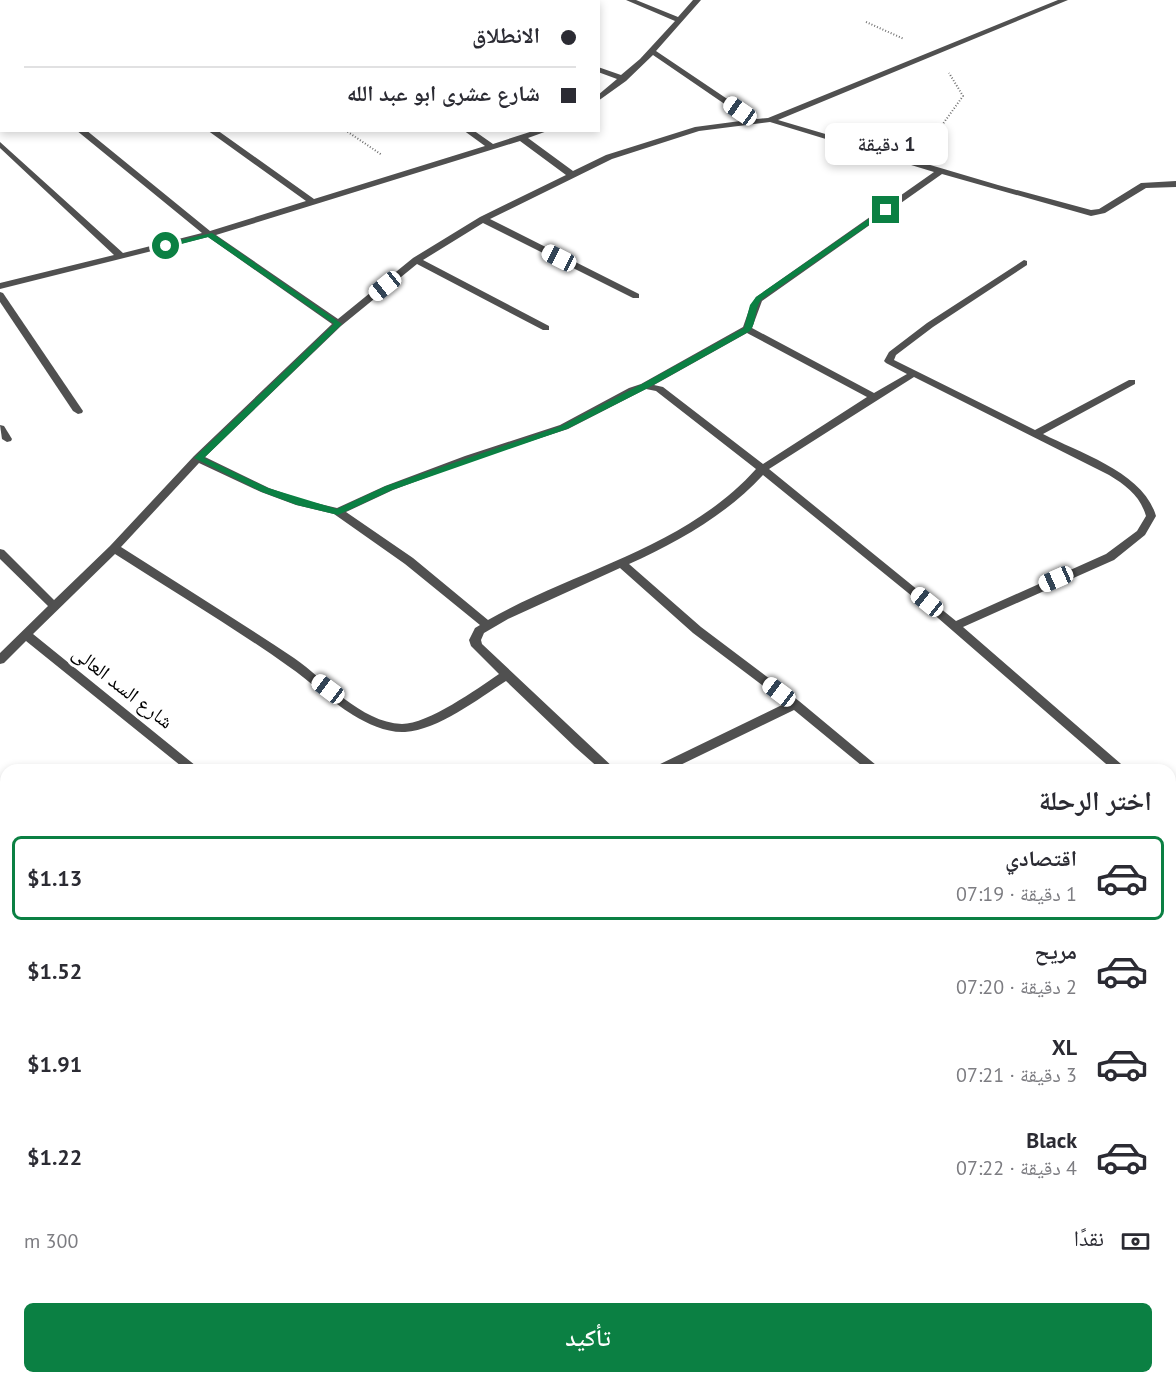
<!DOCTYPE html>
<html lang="ar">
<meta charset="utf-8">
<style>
body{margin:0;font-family:"PT Sans","Noto Naskh Arabic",sans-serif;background:#f7f7f7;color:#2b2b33;direction:rtl;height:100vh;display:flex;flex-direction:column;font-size:22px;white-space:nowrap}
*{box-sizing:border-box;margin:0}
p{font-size:20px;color:#7c7c81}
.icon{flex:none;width:33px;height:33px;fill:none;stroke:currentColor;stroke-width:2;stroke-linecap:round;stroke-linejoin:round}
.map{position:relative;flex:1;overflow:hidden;direction:ltr}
.panel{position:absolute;left:0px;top:764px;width:1176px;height:620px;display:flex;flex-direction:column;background:#fff;border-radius:18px 18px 0 0;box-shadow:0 3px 9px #0003;direction:rtl}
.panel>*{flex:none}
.guide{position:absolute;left:0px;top:0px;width:600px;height:132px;box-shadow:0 3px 9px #0003;direction:rtl;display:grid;align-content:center;height:132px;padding:0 24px;background:#fff}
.end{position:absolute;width:27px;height:27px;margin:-14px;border:8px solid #0b8043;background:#fff;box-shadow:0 0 0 3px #fff}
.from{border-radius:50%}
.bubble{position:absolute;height:42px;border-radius:9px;background:#fff;box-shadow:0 3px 9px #0003;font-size:20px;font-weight:600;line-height:42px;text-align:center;direction:rtl}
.car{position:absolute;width:18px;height:36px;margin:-18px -9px;border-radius:8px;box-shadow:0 0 4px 2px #0007;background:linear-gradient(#fff 24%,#345 0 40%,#fff 0 76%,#345 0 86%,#fff 0)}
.guide b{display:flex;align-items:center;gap:21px;height:57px;font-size:22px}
.guide b+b{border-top:2px solid #e1e1e2}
.guide i{width:15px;height:15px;background:#2b2b33}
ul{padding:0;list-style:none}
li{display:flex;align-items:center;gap:18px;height:84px;margin:0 12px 9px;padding:0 12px;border:3px solid transparent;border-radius:9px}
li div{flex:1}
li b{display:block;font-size:22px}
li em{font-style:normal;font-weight:600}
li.on{border-color:#0b8043}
li>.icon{width:54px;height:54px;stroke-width:1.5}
h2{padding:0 24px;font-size:27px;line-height:72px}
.pay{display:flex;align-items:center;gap:15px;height:66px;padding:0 24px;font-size:22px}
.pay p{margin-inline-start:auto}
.action{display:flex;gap:12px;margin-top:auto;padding:12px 24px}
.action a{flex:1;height:69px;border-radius:9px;background:#0b8043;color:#fff;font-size:24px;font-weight:600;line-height:69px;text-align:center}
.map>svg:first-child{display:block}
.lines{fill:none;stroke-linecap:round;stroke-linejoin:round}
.path-far1{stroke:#727272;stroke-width:2;stroke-dasharray:1 2;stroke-linecap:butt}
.path{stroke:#727272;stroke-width:4.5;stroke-dasharray:1.5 4;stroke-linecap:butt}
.street{fill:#505050;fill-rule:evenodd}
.route{fill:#0b8043}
.labels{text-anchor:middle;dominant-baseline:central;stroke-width:6;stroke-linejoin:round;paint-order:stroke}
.street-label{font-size:20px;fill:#000;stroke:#fff}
</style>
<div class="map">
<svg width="1176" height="1382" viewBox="0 0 1176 1382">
<rect width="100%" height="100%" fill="#fff"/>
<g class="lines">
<!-- path-far1 -->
<g class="path-far1">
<polyline points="866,22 904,39"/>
<polyline points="345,130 382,155"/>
<polyline points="922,139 940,128 963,96 949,73"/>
</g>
<!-- path -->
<polyline class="path" points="732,1377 738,1382"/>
<!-- street -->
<g class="street">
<polygon points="14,0 22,0 23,2 15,2"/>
<polygon points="232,0 241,0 242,2 233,2"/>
<polygon points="341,0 350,0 351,2 342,2"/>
<polygon points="370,0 380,0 368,2"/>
<polygon points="437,0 447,0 448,2 438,2"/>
<path d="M 626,0 L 636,0 L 678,17 L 693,0 L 701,0 L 656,51 L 757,119 L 768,118 L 1058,0 L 1068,0 L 778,120 L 998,185 L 1091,210 L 1099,209 L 1141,183 L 1176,181 L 1176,187 L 1146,188 L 1105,213 L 1091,216 L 942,174 L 762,301 L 752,328 L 874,393 L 907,374 L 886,363 L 884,361 L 889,352 L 927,323 L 1024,260 L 1027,261 L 1027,265 L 933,327 L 896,355 L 894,360 L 1035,430 L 1129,380 L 1135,380 L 1135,384 L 1043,434 C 1080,453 1144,473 1156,516 L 1145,535 L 1114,560 L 963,627 L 1128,770 L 1113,770 L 923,605 L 763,475 C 726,515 678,542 629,564 L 701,627 L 799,701 L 882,770 L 867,770 L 794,710 L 670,770 L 652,770 L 654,767 L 786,703 L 693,633 L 620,568 L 508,619 L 484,633 L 481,640 L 482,644 L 616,770 L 601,770 L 575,747 L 506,681 C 478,699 438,730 405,732 C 387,733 368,724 353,715 C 330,701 310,681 288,666 C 232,626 172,591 115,554 L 33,634 L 201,770 L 186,770 L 26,641 L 4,663 L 0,664 L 0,653 L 48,606 L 0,559 L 0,549 L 4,550 L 54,600 L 110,546 L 194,456 L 332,324 L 208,237 L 0,289 L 0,283 L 114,255 L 0,148 L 0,142 L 123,253 L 202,233 L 76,130 L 86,130 L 210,231 L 306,201 L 207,130 L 217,130 L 314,199 L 485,146 L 463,130 L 473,130 L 493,144 L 536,130 L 550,130 L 528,138 L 573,171 L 606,155 L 695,127 L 748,120 L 653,55 L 626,81 L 598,101 L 598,95 L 617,79 L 598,72 L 598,67 L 621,75 L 640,59 L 675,21 ZM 770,122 L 934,172 L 756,297 L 750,307 L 743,327 L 641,384 L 629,388 L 560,425 L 465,456 L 385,486 L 337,508 L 303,500 L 269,488 L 205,457 L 341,326 L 417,264 L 543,330 L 549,330 L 549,326 L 423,260 L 483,223 L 633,298 L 639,298 L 639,294 L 490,219 L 612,159 L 699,131 ZM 520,141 L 566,175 L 480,217 L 413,258 L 338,319 L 216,235 ZM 747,333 L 867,397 L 763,464 L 663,387 L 654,385 ZM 914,377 L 1109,475 C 1127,486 1140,496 1146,516 L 1137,531 L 1106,554 L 956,621 L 769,469 ZM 646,389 L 656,391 L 756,469 C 685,548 578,569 488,620 L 413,558 L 346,512 L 393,490 L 473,460 L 568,429 ZM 199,463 L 261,492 L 296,505 L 334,514 L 405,564 L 480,625 L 475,628 L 469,640 L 471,646 L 499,674 C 477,689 428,724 402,724 C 360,722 327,681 294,658 C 237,620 179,584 121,547 Z"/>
<rect x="0" y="65" width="2" height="5"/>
<polygon points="0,292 3,293 83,411 82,413 78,414 73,411 0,302"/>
<polygon points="0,425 4,426 12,439 11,441 7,442 2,439"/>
<polygon points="1170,802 1176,805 1176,817 1170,814"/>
<polygon points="6,872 6,884 0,886 0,874"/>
<polygon points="6,978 6,992 0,995 0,981"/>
<polygon points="1170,1003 1176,1006 1176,1019 1170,1016"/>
<polygon points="0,1105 6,1107 6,1119 0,1117"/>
<polygon points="6,1142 6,1158 0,1161 0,1145"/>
<polygon points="1170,1239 1176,1241 1176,1258 1170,1256"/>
<polygon points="25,1377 46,1377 44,1382 23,1382"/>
<polygon points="352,1377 372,1377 374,1382 354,1382"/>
<polygon points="647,1377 668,1377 666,1382 645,1382"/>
<polygon points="893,1377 913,1377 911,1382 891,1382"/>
</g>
</g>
<!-- route -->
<path class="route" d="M 886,207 L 889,211 L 761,300 C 754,309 757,322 750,331 L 648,388 L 567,429 L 392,490 L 338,515 L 297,505 L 262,492 L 194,458 L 334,324 L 208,237 L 166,248 L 163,244 L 212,233 L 342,324 L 204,458 L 268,488 L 337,509 L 386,486 L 561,426 L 642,384 L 744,328 L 750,305 L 756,297 Z"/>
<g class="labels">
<!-- street labels -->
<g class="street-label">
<text transform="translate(123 687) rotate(38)">شارع السد العالى</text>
</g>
</g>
</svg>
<i class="end from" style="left:166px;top:246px"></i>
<i class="end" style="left:886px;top:210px"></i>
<div class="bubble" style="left:825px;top:123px;width:123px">1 دقيقة</div>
<i class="car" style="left:740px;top:111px;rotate:305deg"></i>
<i class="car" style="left:559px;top:258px;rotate:297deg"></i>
<i class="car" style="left:385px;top:286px;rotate:231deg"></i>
<i class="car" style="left:1056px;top:579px;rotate:246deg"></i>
<i class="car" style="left:927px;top:602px;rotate:309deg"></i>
<i class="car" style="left:328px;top:689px;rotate:307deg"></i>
<i class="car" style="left:779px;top:692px;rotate:307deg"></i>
<div class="guide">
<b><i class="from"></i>الانطلاق</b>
<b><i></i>شارع عشرى ابو عبد الله</b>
</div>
<section class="panel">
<h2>اختر الرحلة</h2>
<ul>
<li class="on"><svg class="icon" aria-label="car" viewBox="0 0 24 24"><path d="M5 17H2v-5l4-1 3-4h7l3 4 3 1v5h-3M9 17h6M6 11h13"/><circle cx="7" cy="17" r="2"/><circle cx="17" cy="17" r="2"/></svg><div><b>اقتصادي</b><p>1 دقيقة · 07:19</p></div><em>$1.13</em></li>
<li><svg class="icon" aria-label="car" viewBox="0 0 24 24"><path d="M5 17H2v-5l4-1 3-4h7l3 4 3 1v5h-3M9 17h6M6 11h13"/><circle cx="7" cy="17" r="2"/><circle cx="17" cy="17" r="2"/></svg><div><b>مريح</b><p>2 دقيقة · 07:20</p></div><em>$1.52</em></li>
<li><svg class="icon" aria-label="car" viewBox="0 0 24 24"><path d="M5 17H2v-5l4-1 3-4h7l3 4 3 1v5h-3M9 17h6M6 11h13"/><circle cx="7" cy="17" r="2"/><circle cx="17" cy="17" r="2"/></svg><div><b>XL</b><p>3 دقيقة · 07:21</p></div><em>$1.91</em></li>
<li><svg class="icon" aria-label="car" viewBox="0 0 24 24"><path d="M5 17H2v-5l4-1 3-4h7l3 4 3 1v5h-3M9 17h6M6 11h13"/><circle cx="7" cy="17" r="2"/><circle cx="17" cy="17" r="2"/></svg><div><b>Black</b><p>4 دقيقة · 07:22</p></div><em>$1.22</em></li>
</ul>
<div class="pay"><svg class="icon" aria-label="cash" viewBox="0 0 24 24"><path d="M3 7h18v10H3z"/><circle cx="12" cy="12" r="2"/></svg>نقدًا<p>300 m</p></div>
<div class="action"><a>تأكيد</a></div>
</section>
</div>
